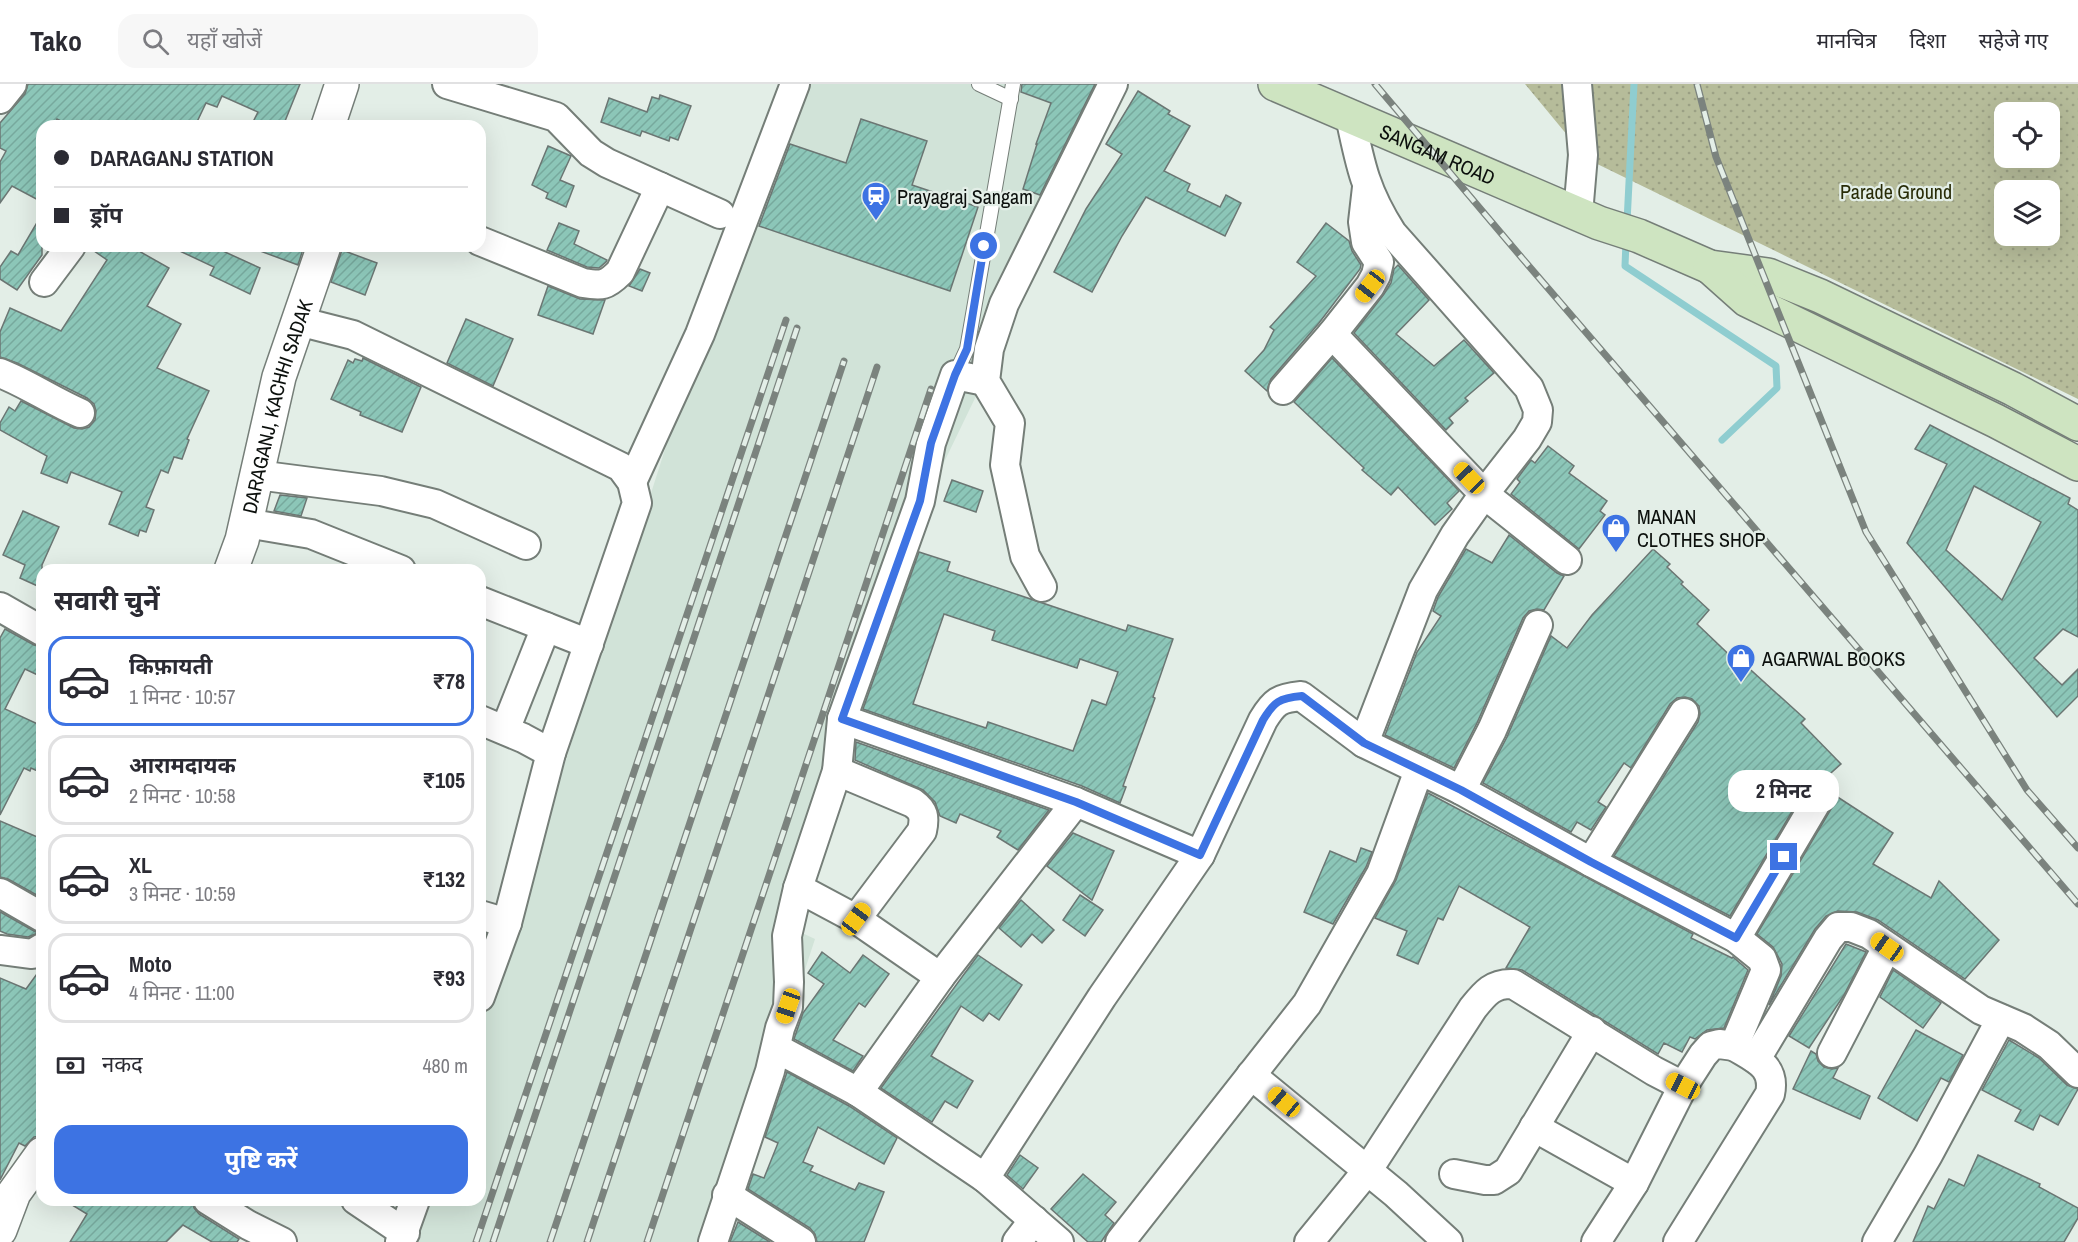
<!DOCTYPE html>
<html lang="hi">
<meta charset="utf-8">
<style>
body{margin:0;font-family:"Archivo Narrow","Noto Sans Devanagari",sans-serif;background:#f7f7f7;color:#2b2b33;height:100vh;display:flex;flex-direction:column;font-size:22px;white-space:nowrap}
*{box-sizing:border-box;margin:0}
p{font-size:20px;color:#7c7c81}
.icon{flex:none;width:33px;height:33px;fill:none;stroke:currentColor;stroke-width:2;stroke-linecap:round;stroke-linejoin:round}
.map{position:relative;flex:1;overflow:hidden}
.sheet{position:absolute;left:36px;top:480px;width:450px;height:642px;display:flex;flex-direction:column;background:#fff;border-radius:18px;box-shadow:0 6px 24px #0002}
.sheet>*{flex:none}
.hud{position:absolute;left:36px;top:36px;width:450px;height:132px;border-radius:18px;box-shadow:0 6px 24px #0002;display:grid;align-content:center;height:132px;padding:0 18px;background:#fff}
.controls{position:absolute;left:1994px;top:18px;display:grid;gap:12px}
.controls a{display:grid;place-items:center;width:66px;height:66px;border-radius:12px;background:#fff;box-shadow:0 6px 24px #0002;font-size:30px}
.end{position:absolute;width:27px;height:27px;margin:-14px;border:8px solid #3d73e3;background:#fff;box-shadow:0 0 0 3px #fff}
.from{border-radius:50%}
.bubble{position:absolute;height:42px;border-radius:18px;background:#fff;box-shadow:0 6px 24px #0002;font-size:20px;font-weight:700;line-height:42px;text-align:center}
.car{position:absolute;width:18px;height:36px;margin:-18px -9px;border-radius:8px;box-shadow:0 0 4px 2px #0007;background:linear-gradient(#f5c518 24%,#345 0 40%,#f5c518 0 76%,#345 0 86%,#f5c518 0)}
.hud b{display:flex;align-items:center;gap:21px;height:57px;font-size:22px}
.hud b+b{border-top:2px solid #e1e1e2}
.hud i{width:15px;height:15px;background:#2b2b33}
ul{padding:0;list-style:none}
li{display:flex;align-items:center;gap:18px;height:90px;margin:0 12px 9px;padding:0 6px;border:3px solid #e1e1e2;border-radius:18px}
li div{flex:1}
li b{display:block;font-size:22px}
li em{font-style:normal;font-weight:700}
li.current{border-color:#3d73e3}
li>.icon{width:54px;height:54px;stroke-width:1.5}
h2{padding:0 18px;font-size:27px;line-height:72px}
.pay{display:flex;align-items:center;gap:15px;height:66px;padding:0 18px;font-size:22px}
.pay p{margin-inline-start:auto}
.action{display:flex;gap:12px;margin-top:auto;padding:12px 18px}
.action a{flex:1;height:69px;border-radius:18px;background:#3d73e3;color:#fff;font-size:24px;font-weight:700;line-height:69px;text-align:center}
header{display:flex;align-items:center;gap:36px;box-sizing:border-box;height:84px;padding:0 30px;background:#fff;border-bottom:2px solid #e1e1e2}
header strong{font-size:28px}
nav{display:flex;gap:33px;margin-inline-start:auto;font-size:21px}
.search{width:420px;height:54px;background:#f7f7f7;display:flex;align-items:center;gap:15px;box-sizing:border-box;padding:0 21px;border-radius:18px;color:#7c7c81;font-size:22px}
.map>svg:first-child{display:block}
.built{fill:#d1e3d8}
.grass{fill:url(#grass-dots);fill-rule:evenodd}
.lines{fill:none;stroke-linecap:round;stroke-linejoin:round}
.stream{stroke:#8fcdd0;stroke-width:7}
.building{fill:url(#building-hatch);stroke:#6b7673;stroke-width:1.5;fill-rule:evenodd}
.service-casing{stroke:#757e78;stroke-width:16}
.minor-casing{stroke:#757e78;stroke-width:32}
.tertiary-casing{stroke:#757e78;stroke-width:36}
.secondary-casing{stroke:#757e78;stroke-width:36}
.service{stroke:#fff;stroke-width:14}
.minor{stroke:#fff;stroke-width:28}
.tertiary{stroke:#fff;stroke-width:33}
.secondary{stroke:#cee4c1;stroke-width:33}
.rail-casing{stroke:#7b837e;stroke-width:7}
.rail{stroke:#e3eee7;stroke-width:4.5;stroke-dasharray:14;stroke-linecap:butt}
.route{stroke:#3d73e3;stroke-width:8}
.labels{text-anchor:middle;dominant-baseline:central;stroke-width:4.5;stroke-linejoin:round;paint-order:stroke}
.street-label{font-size:20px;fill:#0b0f0c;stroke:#e3eee7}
.park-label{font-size:20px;fill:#282c07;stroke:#e3eee7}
.poi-label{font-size:20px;fill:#0b0f0c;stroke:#e3eee7;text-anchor:start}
</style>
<header>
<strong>Tako</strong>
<div class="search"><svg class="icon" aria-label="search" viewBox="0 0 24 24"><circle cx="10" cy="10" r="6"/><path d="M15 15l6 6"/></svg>यहाँ खोजें</div>
<nav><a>मानचित्र</a><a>दिशा</a><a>सहेजे गए</a></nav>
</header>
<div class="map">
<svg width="2078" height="1158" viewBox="0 0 2078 1158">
<defs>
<pattern id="grass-dots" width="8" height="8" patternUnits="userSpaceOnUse" patternTransform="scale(1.5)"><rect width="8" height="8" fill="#b6bc9a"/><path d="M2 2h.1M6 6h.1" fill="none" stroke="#9ba084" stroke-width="1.8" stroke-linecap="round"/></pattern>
<pattern id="building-hatch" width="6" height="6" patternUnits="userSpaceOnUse" patternTransform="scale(1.5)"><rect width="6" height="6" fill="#8cc6b8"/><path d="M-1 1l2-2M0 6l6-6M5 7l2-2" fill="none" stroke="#77a99d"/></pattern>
</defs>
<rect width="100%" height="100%" fill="#e3eee7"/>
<!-- built -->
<polygon class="built" points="790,0 1127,0 934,399 785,841 815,855 716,1158 412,1158 425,1116 480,1116 480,945 728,168"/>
<!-- grass -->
<path class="grass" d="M 1525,0 L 2078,0 L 2078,315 L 1587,75 ZM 2004,28 L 2049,28 L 2049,74 L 2004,74 ZM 2004,106 L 2049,106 L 2049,152 L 2004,152 Z"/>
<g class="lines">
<!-- stream -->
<g class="stream">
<polyline points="1627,138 1634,0"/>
<polyline points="1626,158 1625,182 1776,282 1777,304 1722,356"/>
</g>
</g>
<!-- building -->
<g class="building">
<polygon points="28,0 300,0 283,42 251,42 258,28 222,12 217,23 206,19 195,42 71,42 57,35 53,42 42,42 42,118 12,102 0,119 0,78 6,67 0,64 0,39 25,10"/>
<polygon points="1022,0 1095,0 1040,111 1023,105 1037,60 1036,60 1051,19 1021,8"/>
<polygon points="1138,7 1170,27 1168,30 1190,42 1164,87 1190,100 1187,107 1220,123 1226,111 1241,119 1225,152 1146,113 1122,152 1092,208 1054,188 1086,125 1122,70 1106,60"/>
<polygon points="660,11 691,22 678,56 670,53 669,57 642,47 640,52 601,38 609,14 647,28 652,13 659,15"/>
<polygon points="861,35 927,57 912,101 978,123 950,207 759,142 790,60 846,79"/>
<polygon points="548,62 571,72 560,96 574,102 566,123 546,114 548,109 532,101"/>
<polygon points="42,130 42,171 17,206 0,195 0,183 11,167 18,171"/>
<polygon points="559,139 579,147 574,160 607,176 606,178 599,184 587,183 547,166"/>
<polygon points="1326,139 1349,157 1352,167 1361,181 1360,185 1319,239 1271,295 1267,307 1245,287 1264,266 1274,246 1270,243 1316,192 1297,178"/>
<polygon points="87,162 130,162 169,184 147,222 181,240 157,284 209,307 187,355 189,356 182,375 174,373 168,389 161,386 146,423 154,426 146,448 140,446 138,452 109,440 122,408 71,388 67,399 41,389 47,372 0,346 0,339 9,323 15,327 21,317 74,344 82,345 89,343 95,336 96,327 94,320 87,314 17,279 0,273 0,248 10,224 61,247 107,176"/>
<polygon points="169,162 212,162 260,184 250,210 210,191 214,183"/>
<polygon points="253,162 304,162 298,181 252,164"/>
<polygon points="342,166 377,179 365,211 331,198"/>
<polygon points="1398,181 1429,216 1396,250 1434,282 1464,256 1494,289 1465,314 1468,317 1449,334 1453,339 1446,346 1354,249 1384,210 1391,199 1394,185"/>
<polygon points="640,185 650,189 642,207 629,202"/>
<polygon points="548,202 580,215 605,216 593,250 538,231"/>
<polygon points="466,235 513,255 493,302 447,279"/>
<polygon points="363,274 421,303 402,348 360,331 361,328 331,315 348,276 353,279 355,275 362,277"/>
<polygon points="1332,274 1459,407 1447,419 1452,425 1435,441 1398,403 1391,411 1362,386 1364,384 1294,318"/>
<path d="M 1930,341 L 2070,414 L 2068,420 L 2078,426 L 2078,553 L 2063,545 L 2034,574 L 2062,601 L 2078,585 L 2078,612 L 2057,633 L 1907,459 L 1947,380 L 1915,365 ZM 1974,402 L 2041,438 L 2002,516 L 1946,466 Z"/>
<polygon points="1548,362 1574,382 1569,389 1607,417 1600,427 1605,431 1579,465 1511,410 1520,398 1517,395 1531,376 1535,379"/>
<polygon points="952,396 983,407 976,428 944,417"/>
<polygon points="280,411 307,414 301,432 274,427"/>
<polygon points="23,427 59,443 42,481 42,504 20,494 25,481 3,471"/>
<polygon points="1509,451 1557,489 1564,492 1544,526 1537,525 1529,527 1523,534 1477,639 1454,684 1385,651 1417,568 1441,532 1433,527 1438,513 1466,465 1492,479"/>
<polygon points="1653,465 1670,480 1667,483 1683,498 1681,500 1709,526 1697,540 1741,582 1743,579 1805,635 1801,639 1841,680 1823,696 1812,697 1806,704 1730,832 1614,772 1698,638 1700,630 1699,622 1692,615 1685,613 1677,614 1670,620 1631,684 1624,679 1598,718 1606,723 1591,746 1577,738 1571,748 1483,699 1507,653 1551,552 1567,564 1592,531"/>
<path d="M 919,468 L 950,478 L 947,487 L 1126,547 L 1128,541 L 1173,555 L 1153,613 L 1155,614 L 1123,702 L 1126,703 L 1120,719 L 1082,702 L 863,625 ZM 944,530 L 995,547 L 992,556 L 1077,584 L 1080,575 L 1118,588 L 1106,621 L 1092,616 L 1073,667 L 988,638 L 986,644 L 913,620 Z"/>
<polygon points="5,545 34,561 42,563 42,593 25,585 5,625 42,642 42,689 31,684 30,687 24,684 0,731 0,554"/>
<polygon points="856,658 1049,726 1018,766 997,753 1001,747 960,730 956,739 940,732 935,718 923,706 855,676"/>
<polygon points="1428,709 1693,850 1691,854 1732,874 1733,873 1748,886 1724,944 1707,946 1695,955 1690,953 1682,968 1664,959 1658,970 1522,886 1506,884 1530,843 1459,802 1443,836 1438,834 1418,880 1397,871 1407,847 1375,834 1396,796"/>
<polygon points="1836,712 1893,749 1873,780 1931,814 1939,797 1999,856 1965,895 1878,836 1857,828 1838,827 1826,832 1815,845 1769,921 1781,892 1782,880 1773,863 1757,850 1834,720"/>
<polygon points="0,737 42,755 42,814 8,795 0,793"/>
<polygon points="1073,749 1114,767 1092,816 1047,782"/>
<polygon points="1361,764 1372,768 1366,783 1333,840 1304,828 1330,767 1356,778"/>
<polygon points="1080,811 1103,826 1085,852 1063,836"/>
<polygon points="1021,816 1054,846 1042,859 1032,850 1021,863 999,844"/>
<polygon points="0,828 34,847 38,849 28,853 7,850 0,847"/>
<polygon points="1846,860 1866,868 1844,911 1809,964 1789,952"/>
<polygon points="822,868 850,889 863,871 889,890 865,923 859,919 833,956 863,972 853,987 794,955 803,929 824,900 808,889"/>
<polygon points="978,871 1022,901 999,936 989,929 983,937 961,922 931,972 973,997 957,1024 945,1017 932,1038 881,1004"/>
<polygon points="42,883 42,1052 34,1053 25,1062 19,1059 0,1096 0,894 26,905"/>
<polygon points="1893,886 1941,919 1923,944 1880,913"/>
<polygon points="1916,946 1963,971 1949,998 1941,994 1917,1037 1878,1014"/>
<polygon points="2009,956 2039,974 2067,1001 2078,1005 2058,1041 2040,1031 2033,1046 2015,1037 2021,1026 1982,1006"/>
<polygon points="1811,967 1816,970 1818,977 1824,983 1832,985 1838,984 1833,994 1870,1012 1860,1035 1793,1005"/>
<polygon points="787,988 849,1022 897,1054 884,1080 818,1043 803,1078 813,1082 810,1087 855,1106 859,1099 884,1108 864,1158 817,1158 815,1150 810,1144 748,1105 753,1090 764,1094 778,1059 765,1053"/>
<polygon points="1020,1071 1038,1084 1023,1105 1007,1091"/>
<polygon points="1978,1071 2040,1100 2039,1103 2078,1124 2078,1134 2064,1158 1913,1158 1928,1122 1934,1125 1949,1095 1964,1102"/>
<polygon points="1083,1090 1116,1118 1105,1131 1114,1139 1101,1158 1088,1158 1051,1125"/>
<polygon points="64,1116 192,1116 194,1124 199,1130 239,1155 237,1158 212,1158 183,1141 166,1158 70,1158 87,1130"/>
<polygon points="738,1138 770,1158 730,1158"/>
</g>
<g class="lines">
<!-- service casing -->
<g class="service-casing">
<g id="service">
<polyline points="979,0 1011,15"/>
<polyline points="955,291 967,265 1013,0"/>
</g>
</g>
<!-- minor casing -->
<g class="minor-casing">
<g id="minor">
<polyline points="447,0 556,33 591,69 607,79 720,130"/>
<polyline points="1577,0 1583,71 1578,130"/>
<polyline points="0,15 12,0"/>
<path d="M 480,157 L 583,199 C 602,202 606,202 620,188 L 660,103"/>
<polyline points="44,198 71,162"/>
<polyline points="298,237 353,251 621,383 632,398 637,419 551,669 507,839 480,913"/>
<polyline points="1332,250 1484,410 1567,476"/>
<path d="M 0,289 C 28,300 52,317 80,329"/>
<polyline points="1283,306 1332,250 1370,202 1376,191 1379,178 1366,158 1363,138 1367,103"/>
<polyline points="257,391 381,407 435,420 526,461"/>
<polyline points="632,398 700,250 795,0"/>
<polyline points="246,439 311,450 401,486"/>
<polyline points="1042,503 1025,472 1005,381 1010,339 985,297 989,265 1004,220 1113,0"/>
<polyline points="480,517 589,560"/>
<polyline points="0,523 42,547"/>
<polyline points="842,635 1076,718 1200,771"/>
<polyline points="480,636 523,654 551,669"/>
<polyline points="505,646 546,543"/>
<path d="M 1364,659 L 1461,706 L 1591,778 L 1736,854 L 1762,875 L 1766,886 L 1734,962 C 1755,975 1776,982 1770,1010 L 1678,1158"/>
<path d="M 837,687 L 913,719 C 924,727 925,733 922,747 L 856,835"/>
<polyline points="1461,706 1492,646 1538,541"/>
<polyline points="1591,778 1684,629"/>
<polyline points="798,804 856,835 940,893"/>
<polyline points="0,809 42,833"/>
<polyline points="480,831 507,839"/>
<polyline points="1736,854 1820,712"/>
<polyline points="0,866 32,870 42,864"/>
<polyline points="776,964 858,1008 985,1094 1059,1158"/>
<polyline points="1832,969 1887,863"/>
<polyline points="1756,975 1828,855 1838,843 1851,843 1869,850 1981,926 2023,944 2049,961 2078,989"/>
<polyline points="1251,991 1396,1110 1448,1158"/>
<polyline points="858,1008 940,893 1076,718"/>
<polyline points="1534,1043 1634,1099"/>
<polyline points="1454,1090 1485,1096 1494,1096 1508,1087 1592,947"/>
<path d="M 985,1094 L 1102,913 L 1200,771 L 1263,636 C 1274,618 1279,614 1301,612 L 1364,659 L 1423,506 L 1455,451 L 1484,410 L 1527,355 L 1537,338 L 1538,326 L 1529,304 L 1392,149 C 1365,107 1360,80 1350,32"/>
<polyline points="727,1111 801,1158"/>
<polyline points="208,1116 248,1141 282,1158"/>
<polyline points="356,1116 405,1149"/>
<polyline points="400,1158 415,1116"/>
<polyline points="713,1158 770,987 780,944 788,923 789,898 787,852 798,804 837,687 842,635 920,417 931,359 955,291 985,297"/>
<polyline points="1017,1158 1034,1136"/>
<polyline points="1120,1158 1307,920 1381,790 1419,686"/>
<path d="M 1309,1158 L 1367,1087 L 1473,924 C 1485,909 1493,899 1513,900 L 1654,987 L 1683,1002"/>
<polyline points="1596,1158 1634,1099 1683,1002 1703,971 1711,962 1719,960 1734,962"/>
<polyline points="1877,1158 1928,1071 2001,935"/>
</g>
</g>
<!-- tertiary casing -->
<g class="tertiary-casing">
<g id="tertiary">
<polyline points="328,42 342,0"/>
<path id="s1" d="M 231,486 L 242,456 L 279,293 L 324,162"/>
<polyline points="0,1146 14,1109 42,1070"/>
</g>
</g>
<!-- secondary casing -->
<g class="secondary-casing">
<g id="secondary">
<path id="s2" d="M 1275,0 L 1599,139 L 1639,152 L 1710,183 L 1768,191 L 1820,212 L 2013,305 L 2078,340"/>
<polyline points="1710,183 1747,216 1996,337 2078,380"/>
</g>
</g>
<!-- service -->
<use href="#service" class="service"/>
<!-- minor -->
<use href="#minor" class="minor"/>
<!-- tertiary -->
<use href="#tertiary" class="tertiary"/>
<!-- secondary -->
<use href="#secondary" class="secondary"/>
<!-- rail casing -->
<g class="rail-casing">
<g id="rail">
<polyline points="1375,0 1522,174 2078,820"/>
<polyline points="1697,0 1716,73 1866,448 2027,706 2078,764"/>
<polyline points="476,1158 786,236"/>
<polyline points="493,1158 797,244"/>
<polyline points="550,1158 844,277"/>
<polyline points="587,1158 877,283"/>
<polyline points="647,1158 931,305"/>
</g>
</g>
<!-- rail -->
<use href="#rail" class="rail"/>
</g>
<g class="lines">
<!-- route -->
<path class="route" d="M 984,162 L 967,265 L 955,291 L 931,359 L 920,417 L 842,635 L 1076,718 L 1200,771 L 1263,636 C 1274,618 1279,614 1302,612 L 1364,659 L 1461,706 L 1591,778 L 1736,854 L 1784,773"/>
</g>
<!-- icons -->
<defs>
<g id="station-pin" transform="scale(1.5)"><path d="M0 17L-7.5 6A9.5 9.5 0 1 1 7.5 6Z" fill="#3d73e3" stroke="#e3eee7"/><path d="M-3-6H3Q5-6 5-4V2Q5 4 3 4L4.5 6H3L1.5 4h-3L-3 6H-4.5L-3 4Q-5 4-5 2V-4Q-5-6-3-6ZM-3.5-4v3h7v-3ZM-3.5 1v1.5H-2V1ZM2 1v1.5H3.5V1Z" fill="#fff"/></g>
<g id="shop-pin" transform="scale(1.5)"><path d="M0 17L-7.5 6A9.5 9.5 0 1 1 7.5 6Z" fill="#3d73e3" stroke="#e3eee7"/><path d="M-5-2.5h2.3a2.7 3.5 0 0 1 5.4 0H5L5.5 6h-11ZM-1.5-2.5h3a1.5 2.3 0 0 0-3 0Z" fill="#fff"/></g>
</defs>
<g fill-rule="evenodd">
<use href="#station-pin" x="876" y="112"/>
<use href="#shop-pin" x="1616" y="444"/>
<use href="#shop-pin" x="1741" y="574"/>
</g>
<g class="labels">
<!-- street labels -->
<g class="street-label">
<text stroke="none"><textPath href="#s2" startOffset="177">SANGAM ROAD</textPath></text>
<text stroke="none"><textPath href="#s1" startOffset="170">DARAGANJ, KACHHI SADAK</textPath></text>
</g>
<!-- park labels -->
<g class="park-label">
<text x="1896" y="107">Parade Ground</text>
</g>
<!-- poi labels -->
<g class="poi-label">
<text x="897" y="112">Prayagraj Sangam</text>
<text x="1637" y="432">MANAN<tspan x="1637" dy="23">CLOTHES SHOP</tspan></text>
<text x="1762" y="574">AGARWAL BOOKS</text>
</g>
</g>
</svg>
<div class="controls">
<a><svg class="icon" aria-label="locate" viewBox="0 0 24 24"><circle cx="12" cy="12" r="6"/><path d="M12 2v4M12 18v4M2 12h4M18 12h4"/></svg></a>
<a><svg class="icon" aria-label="layers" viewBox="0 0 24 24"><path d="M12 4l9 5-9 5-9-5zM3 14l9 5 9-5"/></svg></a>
</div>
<i class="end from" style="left:984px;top:162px"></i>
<i class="end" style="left:1784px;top:773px"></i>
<div class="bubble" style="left:1728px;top:686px;width:111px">2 मिनट</div>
<i class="car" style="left:1370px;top:202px;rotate:218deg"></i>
<i class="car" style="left:1469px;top:394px;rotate:316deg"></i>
<i class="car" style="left:856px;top:835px;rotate:37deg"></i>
<i class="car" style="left:1887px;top:863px;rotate:305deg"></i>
<i class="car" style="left:788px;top:922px;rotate:199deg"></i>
<i class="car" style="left:1683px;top:1002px;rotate:297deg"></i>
<i class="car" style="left:1284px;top:1018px;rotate:310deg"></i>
<div class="hud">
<b><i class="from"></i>DARAGANJ STATION</b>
<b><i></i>ड्रॉप</b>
</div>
<section class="sheet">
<h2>सवारी चुनें</h2>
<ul>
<li class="current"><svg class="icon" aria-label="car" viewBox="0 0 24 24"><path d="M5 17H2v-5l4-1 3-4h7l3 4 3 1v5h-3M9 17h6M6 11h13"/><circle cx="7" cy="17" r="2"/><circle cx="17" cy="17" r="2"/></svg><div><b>किफ़ायती</b><p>1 मिनट · 10:57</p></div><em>₹78</em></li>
<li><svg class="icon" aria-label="car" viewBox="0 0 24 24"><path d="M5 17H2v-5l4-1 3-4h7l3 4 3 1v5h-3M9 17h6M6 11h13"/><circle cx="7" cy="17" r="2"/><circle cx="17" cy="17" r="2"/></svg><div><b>आरामदायक</b><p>2 मिनट · 10:58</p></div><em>₹105</em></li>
<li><svg class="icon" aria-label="car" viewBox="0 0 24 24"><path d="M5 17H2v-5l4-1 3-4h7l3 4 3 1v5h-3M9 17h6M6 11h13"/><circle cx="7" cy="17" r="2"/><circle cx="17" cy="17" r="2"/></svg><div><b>XL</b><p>3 मिनट · 10:59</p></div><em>₹132</em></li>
<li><svg class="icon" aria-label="car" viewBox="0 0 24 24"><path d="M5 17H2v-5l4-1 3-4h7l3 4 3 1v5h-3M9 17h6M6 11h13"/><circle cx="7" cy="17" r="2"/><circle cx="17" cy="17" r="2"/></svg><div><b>Moto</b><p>4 मिनट · 11:00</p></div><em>₹93</em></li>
</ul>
<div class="pay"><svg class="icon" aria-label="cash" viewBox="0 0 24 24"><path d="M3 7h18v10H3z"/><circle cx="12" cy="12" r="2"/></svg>नकद<p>480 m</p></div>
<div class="action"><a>पुष्टि करें</a></div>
</section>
</div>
